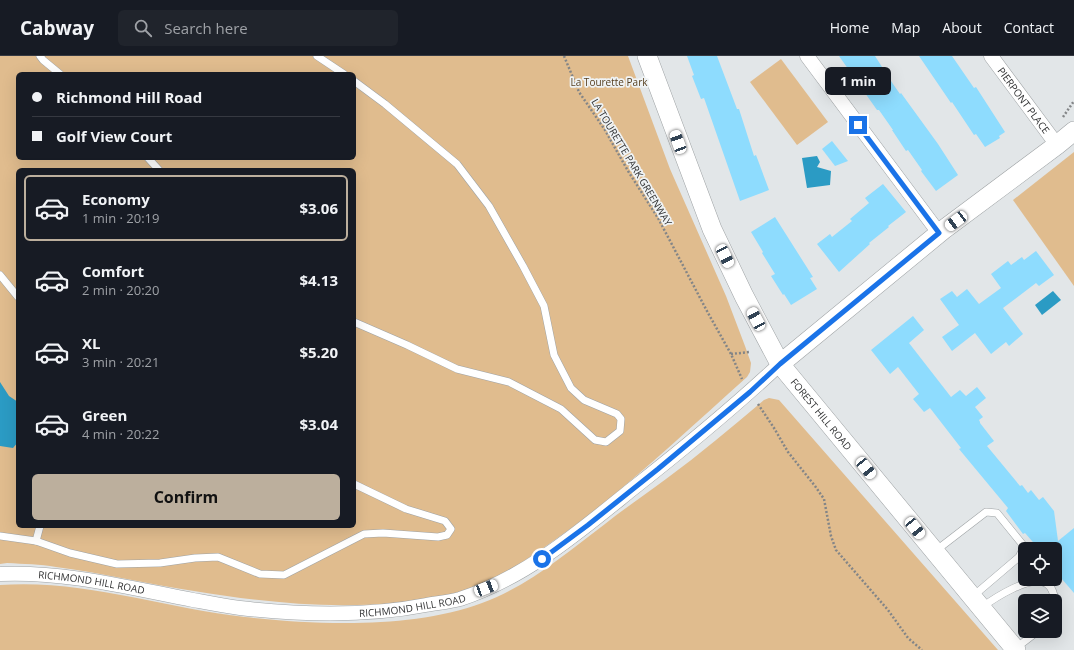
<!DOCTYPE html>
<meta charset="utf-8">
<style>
body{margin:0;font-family:"Open Sans",sans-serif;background:#20242c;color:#f1f3f6;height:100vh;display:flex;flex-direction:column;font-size:15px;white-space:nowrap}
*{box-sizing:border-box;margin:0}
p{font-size:13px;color:#9ea1a6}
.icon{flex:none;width:22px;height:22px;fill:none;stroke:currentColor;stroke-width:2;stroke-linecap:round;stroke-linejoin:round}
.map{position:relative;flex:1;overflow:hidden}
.drawer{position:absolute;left:16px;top:112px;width:340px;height:360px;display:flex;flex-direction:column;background:#171b24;border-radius:6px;box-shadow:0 4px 16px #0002}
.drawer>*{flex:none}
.hud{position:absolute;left:16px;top:16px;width:340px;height:88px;border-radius:6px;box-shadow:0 4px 16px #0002;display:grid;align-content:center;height:88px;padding:0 16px;background:#171b24}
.fabs{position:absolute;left:1018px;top:486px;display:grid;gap:8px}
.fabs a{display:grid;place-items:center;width:44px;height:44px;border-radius:6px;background:#171b24;box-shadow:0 4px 16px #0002;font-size:20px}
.end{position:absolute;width:18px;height:18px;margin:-9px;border:5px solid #1a73e8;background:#fff;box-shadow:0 0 0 2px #fff}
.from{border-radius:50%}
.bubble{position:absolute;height:28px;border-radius:6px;background:#171b24;box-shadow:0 4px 16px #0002;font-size:13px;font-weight:700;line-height:28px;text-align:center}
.car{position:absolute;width:12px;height:24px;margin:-12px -6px;border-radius:5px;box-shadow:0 0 3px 1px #0007;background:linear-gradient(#fff 24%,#345 0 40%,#fff 0 76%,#345 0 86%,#fff 0)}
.hud b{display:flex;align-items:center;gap:14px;height:38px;font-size:15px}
.hud b+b{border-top:1px solid #363941}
.hud i{width:10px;height:10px;background:#f1f3f6}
ul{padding:7px 0 0;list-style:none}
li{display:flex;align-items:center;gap:12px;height:66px;margin:0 8px 6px;padding:0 8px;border:2px solid transparent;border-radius:6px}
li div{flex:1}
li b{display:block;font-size:15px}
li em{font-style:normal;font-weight:700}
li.active{border-color:#bcaf9d}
li>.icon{width:36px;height:36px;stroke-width:1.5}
.cta{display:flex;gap:8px;margin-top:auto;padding:8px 16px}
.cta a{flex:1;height:46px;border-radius:6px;background:#bcaf9d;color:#111;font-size:16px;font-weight:700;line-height:46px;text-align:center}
header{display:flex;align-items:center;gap:24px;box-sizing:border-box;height:56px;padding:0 20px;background:#171b24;border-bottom:1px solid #363941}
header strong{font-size:19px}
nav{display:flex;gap:22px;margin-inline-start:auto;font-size:14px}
.search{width:280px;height:36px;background:#20242c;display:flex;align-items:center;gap:10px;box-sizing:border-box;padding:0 14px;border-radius:6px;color:#9ea1a6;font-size:15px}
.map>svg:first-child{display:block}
.green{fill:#e0bc8e;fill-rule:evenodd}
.water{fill:#2b9bc4}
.building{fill:#8edcfe}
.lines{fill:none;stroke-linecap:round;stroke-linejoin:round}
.lane-casing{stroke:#9fa3a5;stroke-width:8}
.street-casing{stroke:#9fa3a5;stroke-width:15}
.secondary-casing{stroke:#9fa3a5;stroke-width:20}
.path{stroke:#838587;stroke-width:2.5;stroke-dasharray:2 2;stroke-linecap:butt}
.lane{stroke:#fff;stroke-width:7}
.street{stroke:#fff;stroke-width:14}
.secondary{stroke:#fff;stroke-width:19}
.route{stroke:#1a73e8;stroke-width:5}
.labels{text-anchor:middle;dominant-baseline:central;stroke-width:3.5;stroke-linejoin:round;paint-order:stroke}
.park-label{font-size:10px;fill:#563e1e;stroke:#eff3f5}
.street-label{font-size:10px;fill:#313233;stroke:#eff3f5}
</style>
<header>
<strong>Cabway</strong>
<div class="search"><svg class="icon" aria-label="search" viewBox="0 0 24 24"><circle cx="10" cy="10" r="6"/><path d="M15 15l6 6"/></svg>Search here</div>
<nav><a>Home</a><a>Map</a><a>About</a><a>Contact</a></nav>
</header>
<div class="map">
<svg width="1074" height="594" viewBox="0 0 1074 594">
<rect width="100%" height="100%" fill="#e2e6e8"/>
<!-- green -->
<g class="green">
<path d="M 0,0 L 628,0 L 670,113 L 726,240 L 745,290 L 751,307 L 750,316 L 747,321 C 683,378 620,439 549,488 C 527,503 504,520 479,530 C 453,541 422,544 395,547 C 327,553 261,546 194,535 C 148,528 103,517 56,511 C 40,508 24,508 7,507 L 0,508 ZM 18,18 L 354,18 L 354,102 L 18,102 ZM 18,114 L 354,114 L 354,470 L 18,470 Z"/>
<polygon points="781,3 828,66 797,89 750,26"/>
<polygon points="1074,96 1074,230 1013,144"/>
<path d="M 769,342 L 779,344 L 998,594 L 0,594 L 0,529 C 84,523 163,552 245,561 C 318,569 412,573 482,547 C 529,530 566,497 605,468 C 625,452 646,438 666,423 C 700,398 732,371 764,344 Z"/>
</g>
<!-- water -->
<g class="water">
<polygon points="817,100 820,106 817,111 831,115 830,129 807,132 802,102"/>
<polygon points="1053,235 1061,244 1042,259 1035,249"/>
<polygon points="0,326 9,340 18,346 18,386 13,392 0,390"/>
</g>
<!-- building -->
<g class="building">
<polygon points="687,0 717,0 737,53 739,53 754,100 756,99 769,134 740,145 704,42 701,43 692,20 694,19"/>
<polygon points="839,0 875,0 893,28 900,38 901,37 938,88 958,119 936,135 921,115 922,114 908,94 906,95 892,74 893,74 879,54 877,54"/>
<polygon points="919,0 952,0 974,32 976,31 1005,76 999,80 1000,82 985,91 976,78 974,79 952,46 951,47"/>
<polygon points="832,85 848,105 835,110 822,93"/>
<polygon points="883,128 906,156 888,170 889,171 869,187 870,188 839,216 817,188 830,178 832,181 852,165 850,163 869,147 865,142"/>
<polygon points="775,161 813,221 810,222 817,233 791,249 784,238 783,239 771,220 775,218 762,197 763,196 751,176"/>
<polygon points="1036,195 1054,219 1039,230 1036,227 1003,252 1023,278 1009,290 1006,286 991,298 975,277 952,295 942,281 959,269 940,243 952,235 957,241 967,233 979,248 1001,232 991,218 1008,205 1011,209 1022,201 1024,204"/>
<polygon points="913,260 924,274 909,287 951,341 960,334 966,340 977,331 986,342 975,351 983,361 979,364 980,366 980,367 994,385 987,390 1020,430 1022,429 1028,437 1031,434 1039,444 1043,441 1054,455 1058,485 1074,472 1074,537 1055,515 1055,493 1039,493 1025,477 1023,478 1006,455 1008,452 959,393 961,392 930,352 924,356 913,343 919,338 898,311 890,318 871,294"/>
</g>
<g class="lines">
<!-- lane casing -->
<g class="lane-casing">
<g id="lane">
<polyline points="40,0 43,4 60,18"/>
<polyline points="317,0 344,18"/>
<polyline points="354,25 385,48 457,108 489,150 523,210 544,250 554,299 571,332 584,344 617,358 621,363 620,375 606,386 595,384 561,353 509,326 457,313 407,289 354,266"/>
<polyline points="148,102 159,114"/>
<polyline points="0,219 18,241"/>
<polyline points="0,480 36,485 70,497 117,508 160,507 195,502 218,501 260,518 284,519 364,478 383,477 438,481 447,479 451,473 445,465 406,453 354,428"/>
<polyline points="36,485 40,470"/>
<polyline points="934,496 986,456 997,457 1023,489 1022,495 1019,501 972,541"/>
<path d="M 981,552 C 993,543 1032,517 1047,528 C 1053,532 1054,539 1055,545"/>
<polyline points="1016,592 1038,575"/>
</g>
</g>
<!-- street casing -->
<g class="street-casing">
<g id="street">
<polyline points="807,0 939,177"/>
<path id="s1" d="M 991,0 L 1057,89"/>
<path id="s2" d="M 0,518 C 65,515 130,532 193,544 C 209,547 224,550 240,552 C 302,559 365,561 426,549 C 437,547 449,546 460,543 C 525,522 579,476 631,434 C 682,394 733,352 780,308"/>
</g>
</g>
<!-- secondary casing -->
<g class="secondary-casing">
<g id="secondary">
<path id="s3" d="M 647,0 L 712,173 L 744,240 L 780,308 L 1016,594"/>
<polyline points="780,308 943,174 1057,89 1074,75"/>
</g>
</g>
<!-- path -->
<g class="path">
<polyline points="564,0 579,36 605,74 628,115 658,162 708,257 731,298 742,323"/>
<polyline points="1063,61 1074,45"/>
<polyline points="731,298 750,296"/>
<polyline points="758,348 774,372 788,396 815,430 824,443 831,480 836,494 888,554 908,582 922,594"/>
</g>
<!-- lane -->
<use href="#lane" class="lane"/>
<!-- street -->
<use href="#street" class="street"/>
<!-- secondary -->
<use href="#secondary" class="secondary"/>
</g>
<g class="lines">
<!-- route -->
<polyline class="route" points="542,503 588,469 658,413 750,336 780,308 939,177 858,69"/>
</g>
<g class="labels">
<!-- park labels -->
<g class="park-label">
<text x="609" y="26">La Tourette Park</text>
</g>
<!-- street labels -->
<g class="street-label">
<text stroke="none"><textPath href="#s1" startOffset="55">PIERPONT PLACE</textPath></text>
<text transform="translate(632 106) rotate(59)">LA TOURETTE PARK GREENWAY</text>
<text stroke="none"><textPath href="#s3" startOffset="401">FOREST HILL ROAD</textPath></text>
<text stroke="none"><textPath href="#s2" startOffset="92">RICHMOND HILL ROAD</textPath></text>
<text stroke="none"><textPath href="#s2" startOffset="416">RICHMOND HILL ROAD</textPath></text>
</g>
</g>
</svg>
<div class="fabs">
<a><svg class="icon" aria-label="locate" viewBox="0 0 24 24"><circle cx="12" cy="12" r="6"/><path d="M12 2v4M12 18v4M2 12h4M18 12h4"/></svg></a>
<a><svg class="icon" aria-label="layers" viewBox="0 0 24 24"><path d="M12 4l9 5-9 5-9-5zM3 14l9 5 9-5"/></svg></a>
</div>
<i class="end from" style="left:542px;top:503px"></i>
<i class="end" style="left:858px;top:69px"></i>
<div class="bubble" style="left:825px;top:11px;width:66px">1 min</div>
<i class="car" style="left:678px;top:86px;rotate:340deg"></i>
<i class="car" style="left:956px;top:165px;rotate:233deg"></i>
<i class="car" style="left:725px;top:200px;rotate:154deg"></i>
<i class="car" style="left:756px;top:263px;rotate:332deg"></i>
<i class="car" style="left:866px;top:412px;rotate:141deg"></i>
<i class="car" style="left:915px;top:472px;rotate:141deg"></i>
<i class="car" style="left:486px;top:532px;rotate:69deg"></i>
<div class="hud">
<b><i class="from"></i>Richmond Hill Road</b>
<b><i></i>Golf View Court</b>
</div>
<section class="drawer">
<ul>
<li class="active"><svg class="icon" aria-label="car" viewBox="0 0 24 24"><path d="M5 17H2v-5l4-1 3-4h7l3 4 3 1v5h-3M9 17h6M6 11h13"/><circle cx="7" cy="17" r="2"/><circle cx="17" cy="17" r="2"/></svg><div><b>Economy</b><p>1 min · 20:19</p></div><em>$3.06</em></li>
<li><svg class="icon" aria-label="car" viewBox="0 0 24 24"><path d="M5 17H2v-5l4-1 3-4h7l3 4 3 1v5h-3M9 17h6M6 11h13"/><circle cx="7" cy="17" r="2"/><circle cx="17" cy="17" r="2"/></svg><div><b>Comfort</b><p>2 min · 20:20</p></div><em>$4.13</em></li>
<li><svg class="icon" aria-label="car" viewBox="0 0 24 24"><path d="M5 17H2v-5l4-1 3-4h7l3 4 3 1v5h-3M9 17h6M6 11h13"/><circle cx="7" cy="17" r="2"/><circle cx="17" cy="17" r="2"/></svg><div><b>XL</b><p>3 min · 20:21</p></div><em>$5.20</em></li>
<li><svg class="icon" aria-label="car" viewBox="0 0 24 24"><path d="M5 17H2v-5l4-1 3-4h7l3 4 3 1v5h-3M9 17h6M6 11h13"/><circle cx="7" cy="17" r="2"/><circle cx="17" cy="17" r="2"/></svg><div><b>Green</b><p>4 min · 20:22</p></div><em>$3.04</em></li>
</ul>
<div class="cta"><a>Confirm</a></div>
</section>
</div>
